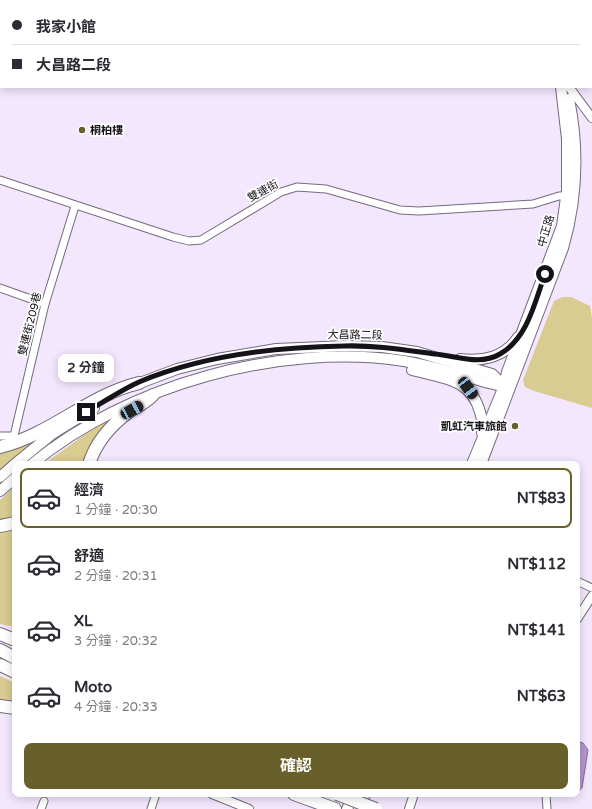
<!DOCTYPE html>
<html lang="zh-TW">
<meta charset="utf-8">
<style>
body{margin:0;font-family:"Varela Round","Noto Sans TC",sans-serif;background:#f2f2f3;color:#2b2b33;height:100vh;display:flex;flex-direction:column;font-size:15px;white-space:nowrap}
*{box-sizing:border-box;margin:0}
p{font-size:13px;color:#7c7c81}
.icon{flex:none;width:22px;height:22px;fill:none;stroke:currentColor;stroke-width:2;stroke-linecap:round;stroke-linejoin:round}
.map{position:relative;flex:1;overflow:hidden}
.panel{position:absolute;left:12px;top:461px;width:568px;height:336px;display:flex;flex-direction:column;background:#fff;border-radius:8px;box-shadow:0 2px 10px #0003}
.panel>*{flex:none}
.guide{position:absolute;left:0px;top:0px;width:592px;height:88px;box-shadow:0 2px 10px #0003;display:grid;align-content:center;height:88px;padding:0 12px;background:#fff}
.end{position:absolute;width:18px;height:18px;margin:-9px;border:5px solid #161219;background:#fff;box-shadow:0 0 0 2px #fff}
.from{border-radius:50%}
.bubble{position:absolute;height:28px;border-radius:8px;background:#fff;box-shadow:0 2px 10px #0003;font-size:13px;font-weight:700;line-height:28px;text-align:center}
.car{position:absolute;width:12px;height:24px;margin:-12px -6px;border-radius:5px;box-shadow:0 0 3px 1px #0007;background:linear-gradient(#222 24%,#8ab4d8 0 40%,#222 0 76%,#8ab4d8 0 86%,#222 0)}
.guide b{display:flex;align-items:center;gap:14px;height:38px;font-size:15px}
.guide b+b{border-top:1px solid #e1e1e2}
.guide i{width:10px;height:10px;background:#2b2b33}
ul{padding:7px 0 0;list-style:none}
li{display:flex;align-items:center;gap:12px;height:60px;margin:0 8px 6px;padding:0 4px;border:2px solid transparent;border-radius:8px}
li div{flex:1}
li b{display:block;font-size:15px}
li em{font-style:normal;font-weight:700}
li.selected{border-color:#695f2b}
li>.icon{width:36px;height:36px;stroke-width:1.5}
.primary-button{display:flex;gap:8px;margin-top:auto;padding:8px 12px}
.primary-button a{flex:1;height:46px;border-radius:8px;background:#695f2b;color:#fff;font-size:16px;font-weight:700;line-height:46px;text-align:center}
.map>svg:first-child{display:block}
.green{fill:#d9cc91}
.water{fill:#b695cf;stroke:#866e98}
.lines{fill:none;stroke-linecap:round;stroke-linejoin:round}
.minor-casing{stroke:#756a7d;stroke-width:9}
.tertiary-casing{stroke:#756a7d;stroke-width:10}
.secondary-casing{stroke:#756a7d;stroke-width:12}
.motorway-casing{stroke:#756a7d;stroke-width:14}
.minor{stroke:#fff;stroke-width:7}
.tertiary{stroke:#fff;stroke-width:8}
.secondary{stroke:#fff;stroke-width:10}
.motorway{stroke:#fff;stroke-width:12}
.motorway-bridge-casing{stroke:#756a7d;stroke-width:14;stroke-linecap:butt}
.motorway-bridge{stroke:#fff;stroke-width:12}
.route{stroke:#161219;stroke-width:5}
.poi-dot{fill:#695f2b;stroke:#fff;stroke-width:1.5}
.labels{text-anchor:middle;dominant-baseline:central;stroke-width:3.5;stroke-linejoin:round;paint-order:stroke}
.poi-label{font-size:11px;font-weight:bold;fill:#161219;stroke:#fff;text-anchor:start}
.street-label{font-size:11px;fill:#161219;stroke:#fff}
</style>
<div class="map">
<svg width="592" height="809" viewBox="0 0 592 809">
<rect width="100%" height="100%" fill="#f3e7fe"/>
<!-- green -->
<g class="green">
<polygon points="562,297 571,297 590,306 592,318 592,408 534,391 525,387 523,380 554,301"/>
<polygon points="120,413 97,436 81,464 44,464 95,427"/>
<polygon points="33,438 33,443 0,470 0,450"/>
<polygon points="15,486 15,517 0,520 0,500"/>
<polygon points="15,529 15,627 0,624 0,531"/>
<polygon points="0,676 15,683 15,702 0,700"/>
</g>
<!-- water -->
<polygon class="water" points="577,741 583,743 588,750 582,788 580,790 577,790"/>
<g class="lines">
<!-- minor casing -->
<g class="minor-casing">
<g id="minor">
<polyline points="0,180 173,237 189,241 201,240 281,192 297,187 326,189 400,210 419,211 533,204 559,196 570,196"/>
<polyline points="0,288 45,304"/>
<polyline points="0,436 14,436 45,304 75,206"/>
<polyline points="577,581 592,588"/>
<polyline points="546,794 547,809"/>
<polyline points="41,809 44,801"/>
<polyline points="151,809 156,794"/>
</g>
</g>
<!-- tertiary casing -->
<g class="tertiary-casing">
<g id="tertiary">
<polyline points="591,74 592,74"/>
<polyline points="569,87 592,118"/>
<polyline points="577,619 592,596"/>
<polyline points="212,794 249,809"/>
<polyline points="353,802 357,801 367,794"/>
<polyline points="409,809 414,794"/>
</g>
</g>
<!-- secondary casing -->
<g class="secondary-casing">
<g id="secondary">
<polyline points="508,0 509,1"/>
<polyline points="517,0 517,1"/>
<path d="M 460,359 C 482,362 506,357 518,337"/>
<path d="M 412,370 C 442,378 471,378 480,412 C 482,418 483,427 482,433"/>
<polyline points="132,386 177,369 217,359 276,349 346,346 382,347 417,352 492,374 504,386"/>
<polyline points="15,464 52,434 94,408"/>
<path d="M 32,464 C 127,385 282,342 404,361 C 420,364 436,368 451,372 C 469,376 486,384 504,386"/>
<polyline points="472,464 504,386 507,372 562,226 567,190 567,139 561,87"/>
<path d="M 481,464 L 563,248 C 577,200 579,148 569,99"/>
<polyline points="0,477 15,464"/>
<polyline points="0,491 15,478"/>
<polyline points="347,809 354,794"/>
</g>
</g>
<!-- motorway casing -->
<g class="motorway-casing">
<g id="motorway">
<path d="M 0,447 C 50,435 89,395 139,383"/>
<path d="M 89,464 C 96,442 112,424 130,411 C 139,406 146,402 153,395"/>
<polyline points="0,526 15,523"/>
<polyline points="0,634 15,640"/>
<polyline points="0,650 15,658"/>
<polyline points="0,665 15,672"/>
<polyline points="0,706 15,708"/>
<polyline points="294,794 335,809"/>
</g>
</g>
<!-- minor -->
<use href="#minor" class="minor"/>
<!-- tertiary -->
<use href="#tertiary" class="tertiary"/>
<!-- secondary -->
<use href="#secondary" class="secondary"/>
<!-- motorway -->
<use href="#motorway" class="motorway"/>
<!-- motorway-bridge casing -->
<g class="motorway-bridge-casing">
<polyline id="motorway-bridge" points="337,794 376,809"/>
</g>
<!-- motorway-bridge -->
<use href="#motorway-bridge" class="motorway-bridge"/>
</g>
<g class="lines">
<!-- route -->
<path class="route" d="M 86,412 C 104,402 121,390 139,382 C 203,355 276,347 344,346 C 375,345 405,350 435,354 C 457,356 480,366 500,354 C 528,338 535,301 545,274"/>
</g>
<!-- markers -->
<g class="poi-dot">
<circle cx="82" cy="130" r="4"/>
<circle cx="515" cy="426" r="4"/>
</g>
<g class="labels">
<!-- poi labels -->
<g class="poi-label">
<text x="90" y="130">桐柏樓</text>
<text x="507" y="426" text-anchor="end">凱虹汽車旅館</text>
</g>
<!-- street labels -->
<g class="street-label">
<text transform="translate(263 191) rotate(-29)">雙連街</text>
<text transform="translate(546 231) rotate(-74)">中正路</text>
<text transform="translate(30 324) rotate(-76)">雙連街209巷</text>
<text transform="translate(355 335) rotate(1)">大昌路二段</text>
</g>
</g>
</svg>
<i class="end from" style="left:545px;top:274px"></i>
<i class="end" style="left:86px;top:412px"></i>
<div class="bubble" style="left:58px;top:354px;width:56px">2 分鐘</div>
<i class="car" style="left:468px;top:388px;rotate:143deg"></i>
<i class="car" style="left:132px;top:410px;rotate:61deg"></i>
<div class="guide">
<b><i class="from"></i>我家小館</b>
<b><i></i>大昌路二段</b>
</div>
<section class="panel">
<ul>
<li class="selected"><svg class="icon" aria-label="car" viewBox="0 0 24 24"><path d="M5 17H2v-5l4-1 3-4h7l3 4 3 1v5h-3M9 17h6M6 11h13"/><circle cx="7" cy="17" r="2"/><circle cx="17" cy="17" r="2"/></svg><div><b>經濟</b><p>1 分鐘 · 20:30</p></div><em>NT$83</em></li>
<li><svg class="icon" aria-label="car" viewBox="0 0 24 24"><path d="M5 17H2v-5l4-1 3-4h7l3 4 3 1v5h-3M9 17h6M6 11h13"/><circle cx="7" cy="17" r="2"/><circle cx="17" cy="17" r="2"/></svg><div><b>舒適</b><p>2 分鐘 · 20:31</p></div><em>NT$112</em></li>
<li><svg class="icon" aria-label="car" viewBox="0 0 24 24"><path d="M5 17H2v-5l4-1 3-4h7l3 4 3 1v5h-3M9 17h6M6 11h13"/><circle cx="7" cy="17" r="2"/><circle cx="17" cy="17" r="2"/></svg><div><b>XL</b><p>3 分鐘 · 20:32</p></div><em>NT$141</em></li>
<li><svg class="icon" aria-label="car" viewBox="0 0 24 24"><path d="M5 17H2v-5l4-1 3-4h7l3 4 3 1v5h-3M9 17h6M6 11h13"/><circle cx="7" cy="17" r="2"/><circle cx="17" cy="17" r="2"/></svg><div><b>Moto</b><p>4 分鐘 · 20:33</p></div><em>NT$63</em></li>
</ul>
<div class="primary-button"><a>確認</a></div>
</section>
</div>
